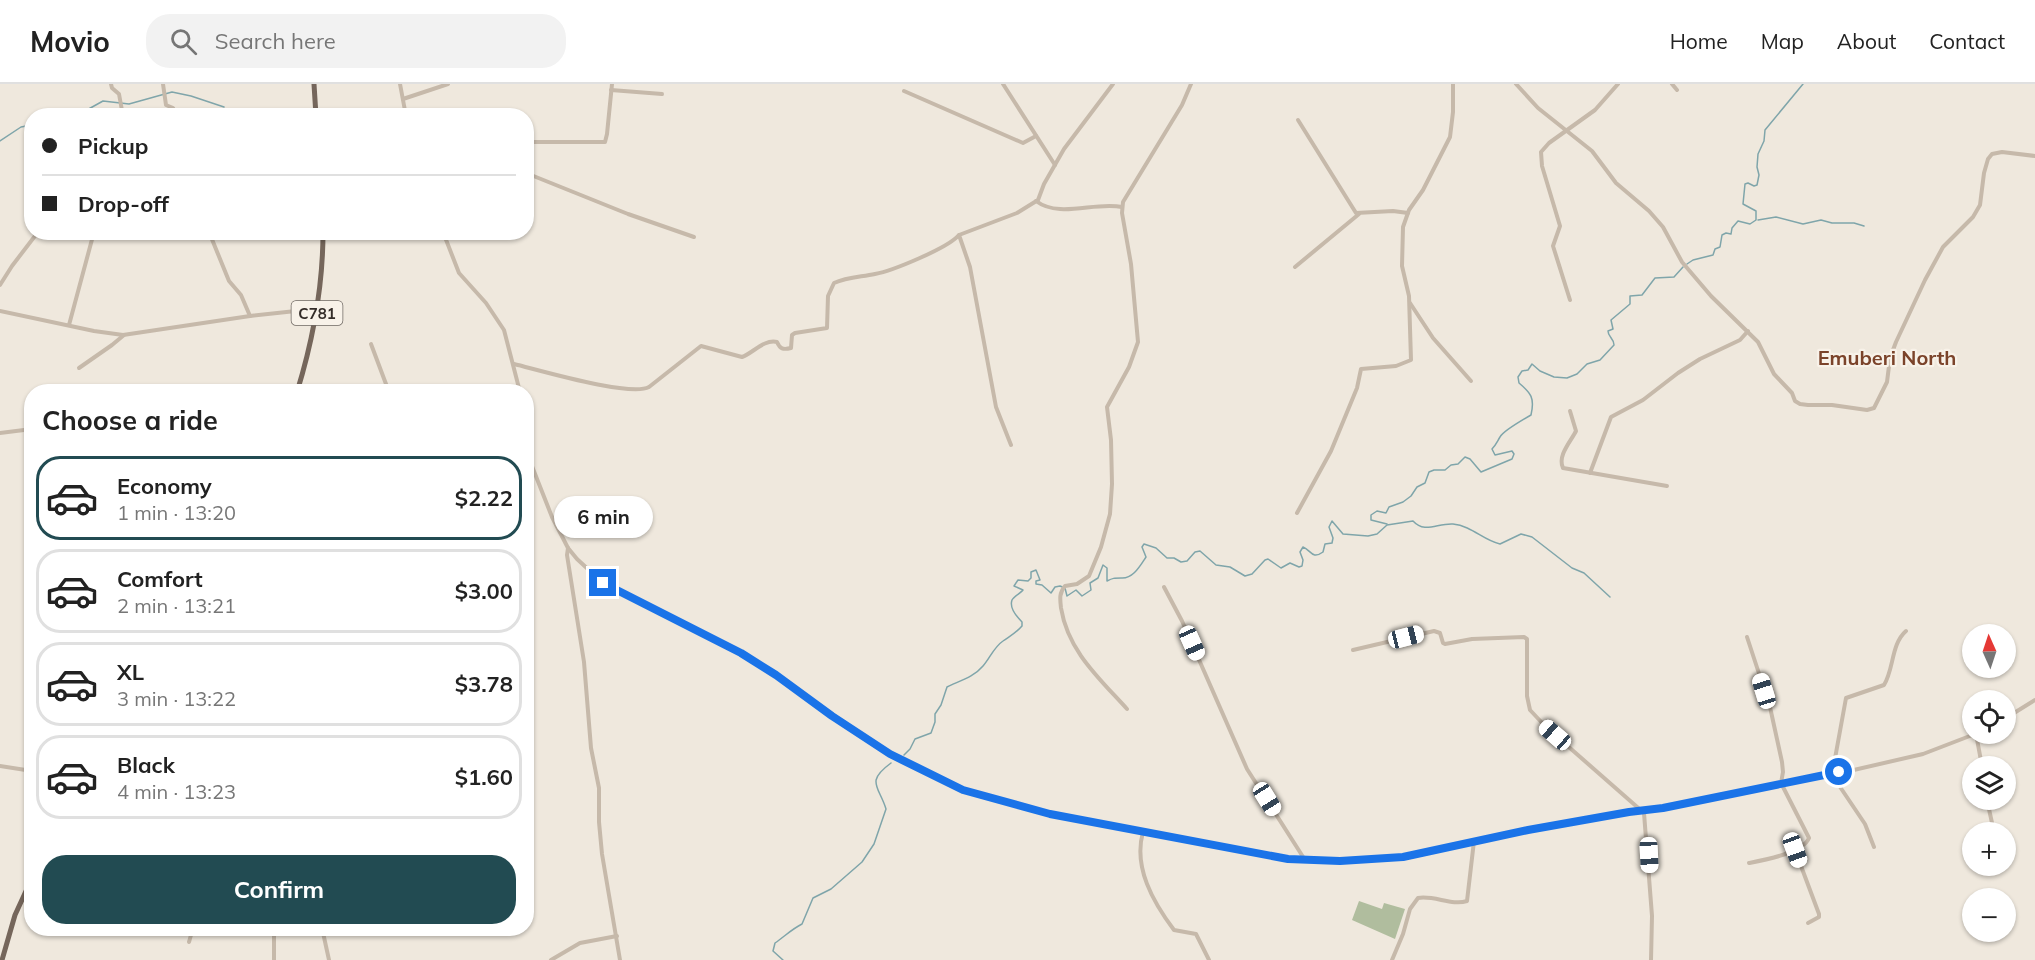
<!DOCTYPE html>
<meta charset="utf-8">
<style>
body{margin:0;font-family:Mulish,sans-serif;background:#f2f2f2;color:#222;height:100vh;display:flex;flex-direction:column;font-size:22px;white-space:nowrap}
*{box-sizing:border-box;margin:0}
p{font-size:20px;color:#767676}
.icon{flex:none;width:33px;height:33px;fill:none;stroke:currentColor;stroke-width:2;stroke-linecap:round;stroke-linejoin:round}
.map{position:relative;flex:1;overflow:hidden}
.drawer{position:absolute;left:24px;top:300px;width:510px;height:552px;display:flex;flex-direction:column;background:#fff;border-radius:24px;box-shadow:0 2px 4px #0004}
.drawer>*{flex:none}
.guide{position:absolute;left:24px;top:24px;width:510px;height:132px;border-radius:24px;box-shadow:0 2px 4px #0004;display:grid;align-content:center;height:132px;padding:0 18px;background:#fff}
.needle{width:39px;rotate:357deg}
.controls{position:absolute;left:1962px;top:540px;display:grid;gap:12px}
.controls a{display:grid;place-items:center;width:54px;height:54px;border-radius:50%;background:#fff;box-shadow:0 2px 4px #0004;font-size:30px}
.end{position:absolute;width:27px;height:27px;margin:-14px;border:8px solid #1a73e8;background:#fff;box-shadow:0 0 0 3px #fff}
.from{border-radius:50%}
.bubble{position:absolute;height:42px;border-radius:21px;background:#fff;box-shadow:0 2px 4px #0004;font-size:20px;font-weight:700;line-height:42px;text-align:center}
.car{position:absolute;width:18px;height:36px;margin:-18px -9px;border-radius:8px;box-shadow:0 0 4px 2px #0007;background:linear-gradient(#fff 24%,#345 0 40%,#fff 0 76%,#345 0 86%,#fff 0)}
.guide b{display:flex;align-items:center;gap:21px;height:57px;font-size:22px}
.guide b+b{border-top:2px solid #e0e0e0}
.guide i{width:15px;height:15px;background:#222}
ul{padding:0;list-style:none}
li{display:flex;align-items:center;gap:18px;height:84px;margin:0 12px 9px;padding:0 6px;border:3px solid #e0e0e0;border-radius:24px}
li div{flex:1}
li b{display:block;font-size:22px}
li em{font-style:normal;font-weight:700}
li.selected{border-color:#224b52}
li>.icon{width:54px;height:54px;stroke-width:1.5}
h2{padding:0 18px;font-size:27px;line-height:72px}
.primary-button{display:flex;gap:12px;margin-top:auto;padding:12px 18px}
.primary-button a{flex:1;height:69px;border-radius:24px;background:#224b52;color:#fff;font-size:24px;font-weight:700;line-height:69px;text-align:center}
header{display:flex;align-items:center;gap:36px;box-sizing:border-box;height:84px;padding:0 30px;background:#fff;border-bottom:2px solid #e0e0e0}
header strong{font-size:28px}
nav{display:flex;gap:33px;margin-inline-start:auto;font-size:21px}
.search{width:420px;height:54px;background:#f2f2f2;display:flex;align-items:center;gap:15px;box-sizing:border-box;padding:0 21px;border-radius:24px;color:#767676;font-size:22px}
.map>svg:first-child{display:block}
.grass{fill:#b0bd9e}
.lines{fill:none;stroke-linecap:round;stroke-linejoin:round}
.stream{stroke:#7fa5aa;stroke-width:1.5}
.street{stroke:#c6b9aa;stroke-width:4}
.primary{stroke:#75665b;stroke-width:5}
.route{stroke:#1a73e8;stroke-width:8}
.labels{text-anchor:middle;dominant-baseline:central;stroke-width:4.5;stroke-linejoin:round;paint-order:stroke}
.shield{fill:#f8f2e9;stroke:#6f6863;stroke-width:1.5}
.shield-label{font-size:15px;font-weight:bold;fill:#342d29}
.quarter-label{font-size:20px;font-weight:bold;fill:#7b432a;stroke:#f8f2e9}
</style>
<header>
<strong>Movio</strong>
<div class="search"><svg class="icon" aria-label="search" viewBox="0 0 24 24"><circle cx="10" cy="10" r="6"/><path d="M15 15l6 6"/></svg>Search here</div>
<nav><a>Home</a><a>Map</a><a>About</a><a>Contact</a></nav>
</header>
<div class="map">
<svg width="2035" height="876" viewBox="0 0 2035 876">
<rect width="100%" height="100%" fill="#efe8dd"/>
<!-- grass -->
<polygon class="grass" points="1359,817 1382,825 1384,819 1405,825 1395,855 1352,836"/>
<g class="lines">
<!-- stream -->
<g class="stream">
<polyline points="76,32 103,17 129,20 172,8 191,12 224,23"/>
<polyline points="0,57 21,43 32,41"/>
<polyline points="1758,136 1776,133 1803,140 1821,136 1832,139 1854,139 1864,142"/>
<polyline points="1687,180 1693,176 1713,171 1715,165 1720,163 1722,151 1726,149 1731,150 1732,144 1738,137 1750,140 1756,136 1756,127 1743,120 1745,100 1748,99 1754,102 1757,101 1759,91 1757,83 1758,70 1764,57 1765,46 1803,0"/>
<path d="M 1387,440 L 1371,436 L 1371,431 L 1377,427 L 1386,429 L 1389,423 L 1403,418 L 1411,412 L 1417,403 L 1425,399 L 1429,388 L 1434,386 L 1445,386 L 1451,381 L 1458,380 L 1465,373 L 1470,375 L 1481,388 L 1512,375 L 1514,370 L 1512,367 L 1495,371 L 1492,365 C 1496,361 1497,358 1500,353 C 1503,347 1524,335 1531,331 C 1535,314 1531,309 1519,299 L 1518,293 L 1522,287 L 1528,286 L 1532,280 L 1540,287 L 1554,293 L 1567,294 L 1577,290 L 1587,280 L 1600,276 L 1614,261 C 1614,254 1608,253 1608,247 L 1613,245 L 1611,236 L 1630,220 L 1630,212 L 1642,211 L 1655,194 L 1674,193 L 1683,183"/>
<path d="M 904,671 L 910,665 L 915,655 L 931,649 L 935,638 L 935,630 L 941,621 L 947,603 C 959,597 974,593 983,582 C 990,574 994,563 1003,557 C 1010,552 1016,549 1022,542 L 1022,538 C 1017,533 1009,524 1012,516 C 1014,512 1021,509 1023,506 L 1014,502 L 1018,496 L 1028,497 L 1031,494 L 1031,488 L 1036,486 L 1040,496 L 1036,497 L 1036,500 L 1042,501 L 1051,509 L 1055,503 L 1060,502 L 1065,504 L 1067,512 L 1076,506 L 1082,512 L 1091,506 L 1090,499 L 1098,494 L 1103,481 L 1107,484 L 1107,497 C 1113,494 1114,494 1121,494 C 1133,495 1140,482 1146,473 L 1142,463 L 1144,460 L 1156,464 L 1167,474 L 1174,474 L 1181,478 L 1187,477 L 1195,468 L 1200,467 L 1216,481 L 1230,483 L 1245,492 L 1252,490 L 1265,476 L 1268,475 L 1281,484 L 1290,479 L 1299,483 L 1302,482 L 1303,476 L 1300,468 L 1303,463 C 1311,466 1312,476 1323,468 L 1325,460 L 1332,459 L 1333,454 L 1329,443 L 1332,437 L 1343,450 L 1368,452 L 1377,450 L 1387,441 L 1413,437 C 1425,450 1437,439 1453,440 C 1472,442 1483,456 1500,460 L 1521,450 L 1532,453 L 1572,484 L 1584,489 L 1610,513"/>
<path d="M 783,876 L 773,867 L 775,859 C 785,852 792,845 802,840 L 813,814 L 831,805 L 862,778 L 874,760 L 886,725 C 879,702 865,698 891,679"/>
</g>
<!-- street -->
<g class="street">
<polyline points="111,0 112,4 119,10 123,32"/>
<polyline points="163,0 166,21 173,24 169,32"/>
<polyline points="400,0 406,32"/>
<polyline points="1003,0 1055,81"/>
<polyline points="1516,0 1538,24 1592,67 1616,99 1649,127 1663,143 1682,178 1711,212 1758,258 1774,290 1792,309 1795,317 1800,320 1808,321 1832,321 1867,326 1874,324 1887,298 1890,274 1896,258 1925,196 1943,163 1973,133 1980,121 1984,89 1988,75 1992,70 2002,68 2035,72"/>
<polyline points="1672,0 1677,6"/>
<polyline points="611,6 662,10"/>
<polyline points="904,7 1023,59 1036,52"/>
<polyline points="403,15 448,0"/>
<polyline points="1298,36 1356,129 1393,127 1408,129"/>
<polyline points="526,58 605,58 607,50 612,0"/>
<polyline points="526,89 628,130 694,153"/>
<path d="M 1036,117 C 1060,135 1095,117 1122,123"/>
<polyline points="209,148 229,197 241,211 250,232"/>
<polyline points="443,148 459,189 486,219 504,246 520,308"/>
<polyline points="1295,183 1359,130"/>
<polyline points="0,201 12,182 38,148"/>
<polyline points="1570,216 1553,162 1560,142 1542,82 1541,68 1549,59 1595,26 1618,0"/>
<polyline points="1410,219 1433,254 1471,297"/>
<polyline points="0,227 94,247 123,251 250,232 305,226 316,230"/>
<polyline points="69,241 94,148"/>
<polyline points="371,260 389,308"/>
<path d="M 514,280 C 539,286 630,313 649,303 L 701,262 L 742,273 C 753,269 764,255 777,258 C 780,265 783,266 791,264 L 792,251 L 795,249 L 827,244 L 828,212 L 834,199 C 847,193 861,193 875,190 C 892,187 948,164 959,151"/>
<polyline points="79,284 112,261 124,251"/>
<path d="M 1570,327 L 1576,347 C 1571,357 1557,372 1563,384 L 1667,402"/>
<polyline points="526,337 531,363 529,370"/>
<polyline points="0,349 32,345"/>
<polyline points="1011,361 996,323 970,183 959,151 1017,129 1038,116 1044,100 1064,65 1113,0"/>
<polyline points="526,367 552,433 568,464 577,475 603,499 741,569 776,591 873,659 916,684 980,712 1050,730 1288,775 1340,777 1387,775 1528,746 1629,727 1663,724 1785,699 1832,691 1923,670 1975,650"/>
<polyline points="1590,389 1611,333 1643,316 1678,289 1700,275 1740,256 1748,247"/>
<polyline points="1297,429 1331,367 1357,304 1361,285 1396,282 1411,276 1409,212 1402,182 1403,143 1409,126 1423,106 1450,53 1453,28 1453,0"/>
<polyline points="568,464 567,471 584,578 591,664 599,704 599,738 602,770 620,876"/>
<polyline points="1164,503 1182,537 1247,685 1305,776"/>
<path d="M 1747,553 L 1770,623 L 1782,678 L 1783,688 L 1781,699 L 1809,754 C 1803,769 1765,776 1749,779"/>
<polyline points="1353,566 1434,547 1440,549 1443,559 1445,560 1472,555 1524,553 1527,555 1527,612 1530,626 1546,643 1644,729 1652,832 1651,876"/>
<path d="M 1127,625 C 1099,594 1068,567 1061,524 C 1060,515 1059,509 1065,502 L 1077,500 L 1089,492 L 1101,463 L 1110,430 L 1112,400 L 1111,356 L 1107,323 L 1129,283 L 1138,258 L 1131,180 L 1122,129 L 1123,118 L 1182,21 L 1191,0"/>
<polyline points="2006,634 2035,616"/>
<polyline points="1976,650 1982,682"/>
<polyline points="0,682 32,687"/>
<polyline points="1987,716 1994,748"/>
<path d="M 1143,748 C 1133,783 1153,818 1174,846 L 1196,850 L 1209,876"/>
<path d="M 1874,763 L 1865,740 L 1832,691 L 1846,614 L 1884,601 C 1894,585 1891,560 1906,547"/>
<polyline points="1795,766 1819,830 1819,833 1808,839"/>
<polyline points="322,844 329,876"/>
<polyline points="189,858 193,844"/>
<polyline points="274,876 274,844"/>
<polyline points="551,876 580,859 617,852"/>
<path d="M 1392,876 L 1403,850 L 1410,825 L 1418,814 C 1434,811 1452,822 1467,817 L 1474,757"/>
</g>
<!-- primary -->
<g class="primary">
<polyline points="314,0 316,32"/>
<path d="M 297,308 C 313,256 323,203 323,148"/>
<polyline points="2,876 15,831 32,794"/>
</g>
</g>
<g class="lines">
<!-- route -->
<polyline class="route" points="603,499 741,569 776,591 832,632 890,670 963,706 1050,730 1288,775 1340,777 1403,773 1528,746 1629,728 1663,724 1839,688"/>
</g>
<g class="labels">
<!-- shield labels -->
<rect class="shield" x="291.5" y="217" width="51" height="24" rx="4.5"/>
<g class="shield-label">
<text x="317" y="229">C781</text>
</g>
<!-- quarter labels -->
<g class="quarter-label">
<text x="1887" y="273">Emuberi North</text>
</g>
</g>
</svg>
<div class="controls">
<a><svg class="needle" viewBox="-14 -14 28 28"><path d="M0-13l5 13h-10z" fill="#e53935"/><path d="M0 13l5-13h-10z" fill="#767676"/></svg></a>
<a><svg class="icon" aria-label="locate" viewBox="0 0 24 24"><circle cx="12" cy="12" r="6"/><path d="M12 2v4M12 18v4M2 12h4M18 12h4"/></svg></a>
<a><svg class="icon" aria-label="layers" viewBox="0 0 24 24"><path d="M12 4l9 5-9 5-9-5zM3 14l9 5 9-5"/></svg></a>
<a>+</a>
<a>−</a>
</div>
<i class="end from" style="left:1839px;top:688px"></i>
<i class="end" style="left:603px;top:499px"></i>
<div class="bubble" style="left:554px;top:412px;width:99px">6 min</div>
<i class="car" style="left:1406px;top:553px;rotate:76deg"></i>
<i class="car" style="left:1192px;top:559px;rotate:156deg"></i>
<i class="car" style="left:1764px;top:607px;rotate:343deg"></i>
<i class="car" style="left:1555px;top:651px;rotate:311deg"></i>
<i class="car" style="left:1267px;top:715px;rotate:148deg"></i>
<i class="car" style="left:1795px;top:766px;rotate:160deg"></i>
<i class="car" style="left:1649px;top:771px;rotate:177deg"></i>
<div class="guide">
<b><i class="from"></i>Pickup</b>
<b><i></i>Drop-off</b>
</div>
<section class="drawer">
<h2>Choose a ride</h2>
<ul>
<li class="selected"><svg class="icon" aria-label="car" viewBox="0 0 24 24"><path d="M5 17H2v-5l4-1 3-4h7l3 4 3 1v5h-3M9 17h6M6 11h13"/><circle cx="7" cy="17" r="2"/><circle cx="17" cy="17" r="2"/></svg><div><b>Economy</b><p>1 min · 13:20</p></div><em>$2.22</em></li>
<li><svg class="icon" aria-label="car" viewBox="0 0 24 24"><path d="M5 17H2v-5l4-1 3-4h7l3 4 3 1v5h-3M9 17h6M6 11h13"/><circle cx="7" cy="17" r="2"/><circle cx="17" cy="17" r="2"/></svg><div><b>Comfort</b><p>2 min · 13:21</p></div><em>$3.00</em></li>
<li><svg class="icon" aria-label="car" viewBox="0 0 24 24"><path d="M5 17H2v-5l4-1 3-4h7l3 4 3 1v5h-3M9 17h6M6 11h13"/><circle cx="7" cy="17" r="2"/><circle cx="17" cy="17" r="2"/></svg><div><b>XL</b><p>3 min · 13:22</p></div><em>$3.78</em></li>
<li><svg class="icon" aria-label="car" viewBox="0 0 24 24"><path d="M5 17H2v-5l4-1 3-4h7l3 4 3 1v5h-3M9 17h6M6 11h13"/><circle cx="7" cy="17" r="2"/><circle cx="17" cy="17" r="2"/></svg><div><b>Black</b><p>4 min · 13:23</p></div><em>$1.60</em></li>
</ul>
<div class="primary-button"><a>Confirm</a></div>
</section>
</div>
